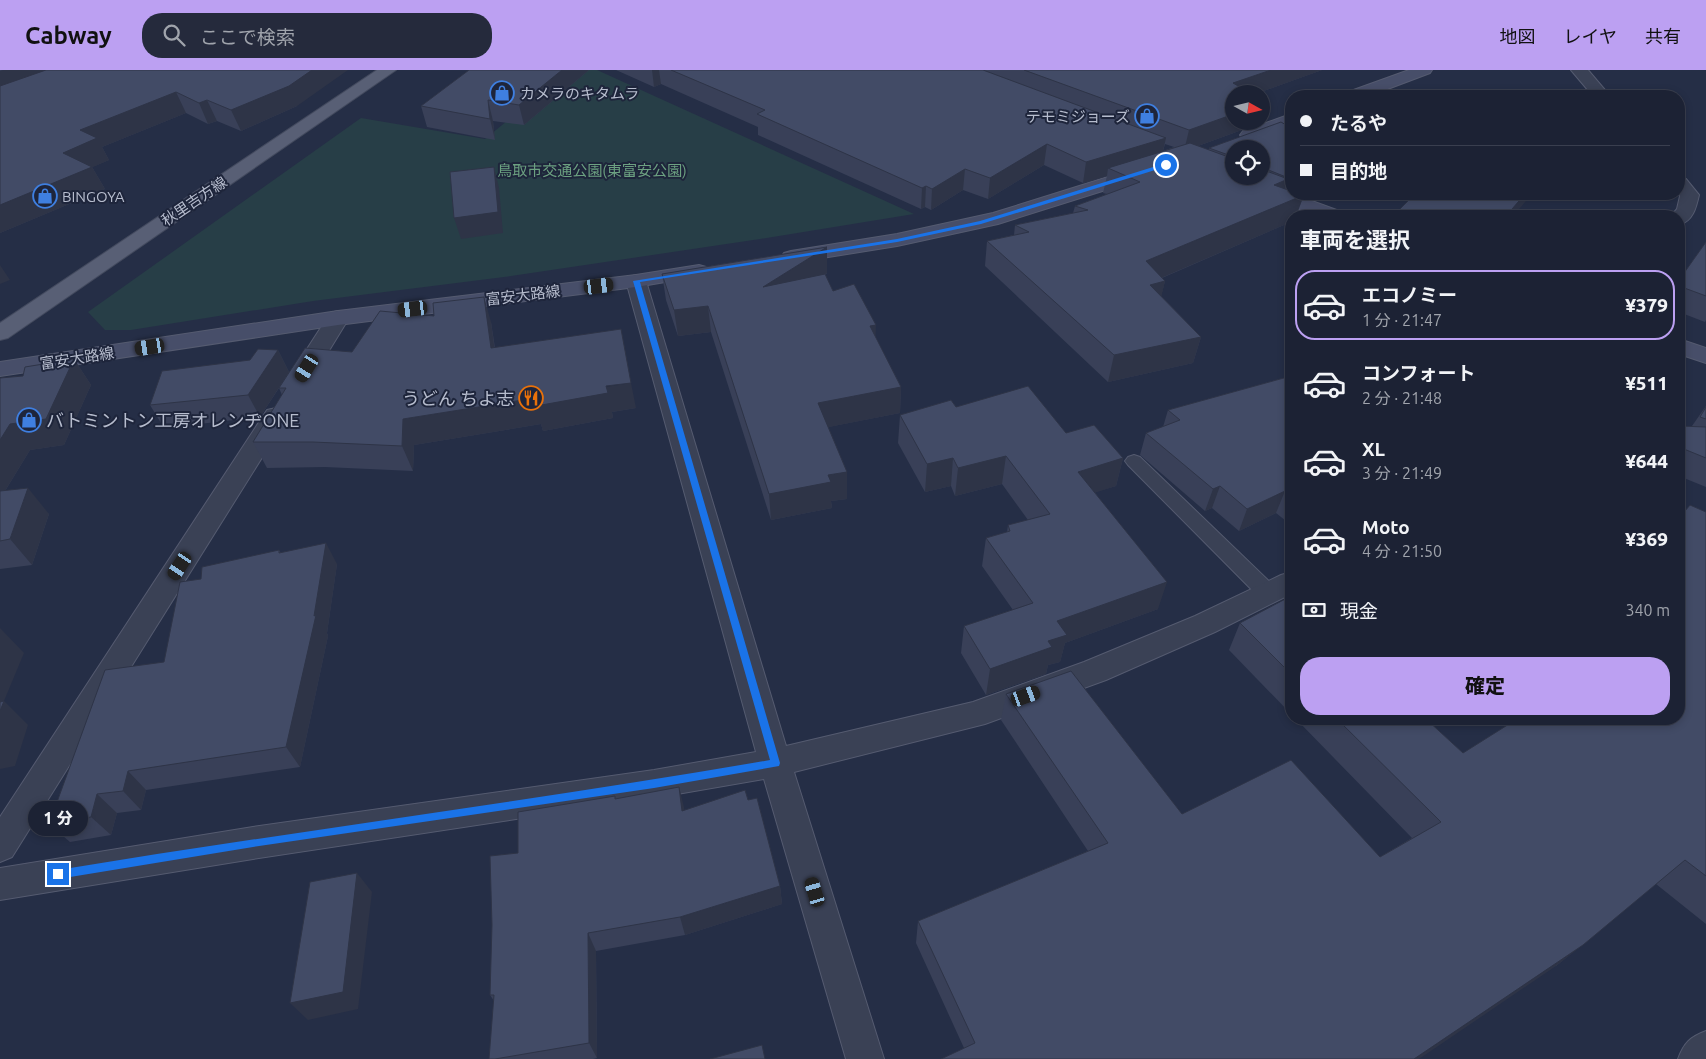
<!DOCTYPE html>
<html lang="ja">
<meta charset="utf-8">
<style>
body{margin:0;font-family:Ubuntu,"Noto Sans JP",sans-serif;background:#252a3c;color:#f1f3f6;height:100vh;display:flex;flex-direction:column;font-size:19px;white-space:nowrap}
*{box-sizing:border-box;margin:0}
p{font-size:16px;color:#a0a4ac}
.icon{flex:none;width:28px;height:28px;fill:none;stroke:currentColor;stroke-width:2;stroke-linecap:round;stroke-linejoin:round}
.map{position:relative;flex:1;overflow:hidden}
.panel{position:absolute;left:1285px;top:140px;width:400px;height:515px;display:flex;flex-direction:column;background:#1c2234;border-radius:20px;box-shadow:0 2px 8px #0003,0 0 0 1px #3a3f4f}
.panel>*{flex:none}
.top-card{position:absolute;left:1285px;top:20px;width:400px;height:110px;border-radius:20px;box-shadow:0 2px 8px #0003,0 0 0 1px #3a3f4f;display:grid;align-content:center;height:110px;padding:0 15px;background:#1c2234}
.needle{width:32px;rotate:98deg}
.controls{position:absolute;left:1225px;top:15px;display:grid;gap:10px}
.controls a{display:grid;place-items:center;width:45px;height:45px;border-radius:50%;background:#1c2234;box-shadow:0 2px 8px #0003,0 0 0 1px #3a3f4f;font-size:25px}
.end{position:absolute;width:22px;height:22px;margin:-11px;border:6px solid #1a73e8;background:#fff;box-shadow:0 0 0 2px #fff}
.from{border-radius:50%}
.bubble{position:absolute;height:35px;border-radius:18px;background:#1c2234;box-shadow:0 2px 8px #0003,0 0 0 1px #3a3f4f;font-size:16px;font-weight:800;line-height:35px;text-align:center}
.car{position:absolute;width:15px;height:30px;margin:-15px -8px;border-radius:6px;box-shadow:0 0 4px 1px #0007;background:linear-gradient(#222 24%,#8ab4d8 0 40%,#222 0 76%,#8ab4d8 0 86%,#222 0)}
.top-card b{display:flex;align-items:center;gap:18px;height:48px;font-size:19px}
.top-card b+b{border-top:1px solid #3a3f4f}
.top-card i{width:12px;height:12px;background:#f1f3f6}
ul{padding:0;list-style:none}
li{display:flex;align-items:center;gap:15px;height:70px;margin:0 10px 8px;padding:0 5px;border:2px solid transparent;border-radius:20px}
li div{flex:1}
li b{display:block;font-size:19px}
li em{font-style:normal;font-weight:800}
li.selected{border-color:#bca0f2}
li>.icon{width:45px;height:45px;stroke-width:1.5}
h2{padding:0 15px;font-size:22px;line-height:60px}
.pay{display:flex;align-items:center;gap:12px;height:55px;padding:0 15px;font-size:19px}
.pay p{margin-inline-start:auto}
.button{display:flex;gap:10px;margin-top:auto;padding:10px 15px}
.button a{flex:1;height:58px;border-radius:20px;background:#bca0f2;color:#111;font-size:20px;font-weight:800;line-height:58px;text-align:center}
header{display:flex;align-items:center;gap:30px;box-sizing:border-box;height:70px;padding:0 25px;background:#bca0f2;color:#111}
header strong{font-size:24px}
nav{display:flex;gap:28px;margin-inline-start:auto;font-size:18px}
.search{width:350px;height:45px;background:#252a3c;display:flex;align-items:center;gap:12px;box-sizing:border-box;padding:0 18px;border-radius:20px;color:#a0a4ac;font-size:19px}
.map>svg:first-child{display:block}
.green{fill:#273e47}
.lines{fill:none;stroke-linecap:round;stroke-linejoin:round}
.lane-casing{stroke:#555b70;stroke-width:2}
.street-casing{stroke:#555b70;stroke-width:2}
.secondary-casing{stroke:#555b70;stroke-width:2}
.primary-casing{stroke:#434a5e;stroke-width:2}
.lane{fill:#3a4155;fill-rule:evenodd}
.street{fill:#3a4155;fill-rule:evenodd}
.secondary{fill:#474e69;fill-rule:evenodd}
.primary{fill:#585f75;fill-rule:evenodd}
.wall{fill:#394058;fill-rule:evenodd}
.shaded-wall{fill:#2e3447}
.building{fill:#424b66;stroke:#2e3447}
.route{fill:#1a73e8}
.labels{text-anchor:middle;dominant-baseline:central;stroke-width:4;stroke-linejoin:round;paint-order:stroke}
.far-poi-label{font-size:15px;fill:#b7bdce;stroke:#1e253b;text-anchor:start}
.far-park-label{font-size:15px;fill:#6ca181;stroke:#1e253b}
.far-street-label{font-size:15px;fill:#b7bdce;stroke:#1e253b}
.poi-label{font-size:18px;fill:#b7bdce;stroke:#1e253b;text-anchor:end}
</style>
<header>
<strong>Cabway</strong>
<div class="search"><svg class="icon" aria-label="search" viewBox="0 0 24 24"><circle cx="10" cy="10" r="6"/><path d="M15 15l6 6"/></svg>ここで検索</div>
<nav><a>地図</a><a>レイヤ</a><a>共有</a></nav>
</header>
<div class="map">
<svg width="1706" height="989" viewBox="0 0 1706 989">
<rect width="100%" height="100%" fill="#252e46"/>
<!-- green -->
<polygon class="green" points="569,0 597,0 914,144 760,169 511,206 313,231 131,260 105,260 88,242 361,48 485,69"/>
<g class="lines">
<!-- lane casing -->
<g class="lane-casing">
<polygon id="lane" points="1134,385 1140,387 1275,517 1278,523 1275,529 1268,531 1261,529 1128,395 1125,391 1128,387"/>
</g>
<!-- street casing -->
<g class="street-casing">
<g id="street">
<polygon points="1571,0 1588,0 1610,26 1593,26"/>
<path d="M 1679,107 L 1686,109 L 1699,125 C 1696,138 1693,151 1679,155 L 1679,146 L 1671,146 L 1677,139 L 1680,126 L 1679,124 Z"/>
<polygon points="636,205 643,207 646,211 786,676 973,632 1084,592 1195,546 1281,505 1291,502 1291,524 1215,562 1106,610 985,654 794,702 884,989 846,989 764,709 654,728 253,789 0,830 0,798 253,757 654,700 756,682 626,211 629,207"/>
<polygon points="338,241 346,243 349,248 311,310 307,315 299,317 291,315 287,310 327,248 330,243"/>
<polygon points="276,338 285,340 288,346 12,787 0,792 0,747 267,340"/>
<path d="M 1706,961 L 1706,989 L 1678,989 C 1684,973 1690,967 1706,961 Z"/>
</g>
</g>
<!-- secondary casing -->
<g class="secondary-casing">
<g id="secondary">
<polygon points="1409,0 1432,0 1430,3 1369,26 1346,26 1348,22"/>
<polygon points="1291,44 1291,55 1249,70 1243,69 1240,65 1243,61"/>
<polygon points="1140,97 1147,99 1149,103 1147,107 998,154 897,176 791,193 784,191 781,187 784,183 791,181 897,164 993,143"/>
<polygon points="1266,114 1342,142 1345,146 1318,146 1259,124 1257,120 1259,116"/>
<polygon points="699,195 706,197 709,201 706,205 636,217 338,255 0,306 0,292 338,241 636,205"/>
<polygon points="1679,269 1706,278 1706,293 1679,284"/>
</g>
</g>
<!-- primary casing -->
<g class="primary-casing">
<polygon id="primary" points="377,0 396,0 8,268 0,270 0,253"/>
</g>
<!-- lane -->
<use href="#lane" class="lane"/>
<!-- street -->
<use href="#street" class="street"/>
<!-- secondary -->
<use href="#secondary" class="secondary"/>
<!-- primary -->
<use href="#primary" class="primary"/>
</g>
<!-- wall -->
<g class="wall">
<polygon points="0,0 297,36 241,61 217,51 208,54 186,43 102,77 109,90 92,97 105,119 0,163"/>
<polygon points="469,0 589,0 524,55 493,51 495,70 427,57 421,36"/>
<path d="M 616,0 L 1322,0 L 1255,24 L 1234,24 L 1261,53 L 1198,76 L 1209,80 L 1209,78 L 1291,58 L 1291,124 L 1304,124 L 1302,125 L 1304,125 L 1296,146 L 1291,146 L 1291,152 L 1162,208 L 1165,211 L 1161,226 L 1201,267 L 1193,293 L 1108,312 L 985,196 L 987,171 L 1014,165 L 1015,155 L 1073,143 L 1075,136 L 1107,124 L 1103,123 L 1107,106 L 1083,113 L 1044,95 L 988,129 L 963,120 L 931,140 L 925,137 L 921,139 L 758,65 L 758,57 L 661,14 L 654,17 ZM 1165,74 L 1174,77 L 1163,81 ZM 1234,79 L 1261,79 L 1261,106 L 1234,106 Z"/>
<polygon points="1706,172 1706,250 1705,252 1679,242 1679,210"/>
<polygon points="827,177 827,203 825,205 833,221 875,267 901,317 900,343 828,357 847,429 831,431 832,438 771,450 711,262 678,266 666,230 662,204"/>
<polygon points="491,252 495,278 636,338 612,342 613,348 543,361 541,354 414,375 413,401 325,397 267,398 253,372 282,325 279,318 260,347 164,358 150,335 250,290 278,280 289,302 352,282"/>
<polygon points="74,289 91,315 64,375 30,380 5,421 49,444 32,495 0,499 0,308 23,306"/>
<polygon points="1291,306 1291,449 1286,451 1276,443 1239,461 1212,438 1205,441 1140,385 1146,363 1163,357 1168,340"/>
<polygon points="1706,336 1706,417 1679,406 1679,356 1692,356"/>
<polygon points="956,337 1066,363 1123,388 1116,416 1095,422 1158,539 1065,573 1060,592 1048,595 1046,604 986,625 961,583 964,556 1013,540 982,496 986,468 1007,462 1008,455 1028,450 1002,414 955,426 951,416 925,422 898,373 900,345"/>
<polygon points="1706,442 1706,854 1656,814 1556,896 964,978 916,873 918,851 1088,781 1001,650 1006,624 1182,744 1380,787 1412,768 1296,649 1426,649 1463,683 1679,649"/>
<polygon points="279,480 281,483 337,494 327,563 328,566 300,697 146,720 141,740 117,743 111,765 70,772 49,754 164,592 201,509"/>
<polygon points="1291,526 1291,644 1229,580 1240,553"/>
<polygon points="615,726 616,729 684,737 684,741 748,730 780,816 782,834 685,865 596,881 597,988 593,989 489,989 494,931 490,925 518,783"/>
</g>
<!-- shaded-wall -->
<g class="shaded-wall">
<polygon points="4,0 73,0 0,26 0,1"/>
<polygon points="312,0 348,0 297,36 241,61 231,40"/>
<polygon points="562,0 589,0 524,55 519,35"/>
<polygon points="652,0 659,0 661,14 654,17"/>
<polygon points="1271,0 1322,0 1255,24 1234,24 1233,13"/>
<polygon points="176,22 186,43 102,77 109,90 84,101 92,97 105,119 0,163 0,135 63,83 80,60"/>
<polygon points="207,30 217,51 208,54 199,33"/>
<polygon points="488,30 493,51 495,70 490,49"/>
<polygon points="1267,32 1261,53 1184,81 1189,60 1234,44 1234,51 1261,51 1261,34"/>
<polygon points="1166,68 1161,89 1108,98 1107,106 1083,113 1086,92"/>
<polygon points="1047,74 1044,95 988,129 990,108"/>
<polygon points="494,97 499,118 503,163 461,169 454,148"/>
<polygon points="965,99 963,120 931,140 932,119"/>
<polygon points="1288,109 1280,134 1274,115"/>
<polygon points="926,116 925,137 921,139 922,118"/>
<polygon points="1525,124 1532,124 1513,146 1506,146"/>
<polygon points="1304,125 1296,146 1291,146 1291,152 1140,217 1146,191"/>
<polygon points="827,177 827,203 765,243 763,217"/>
<polygon points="0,195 10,210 0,214"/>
<polygon points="1165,211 1159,237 1150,215"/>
<polygon points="484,227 491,252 498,304 491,278"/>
<polygon points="708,236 711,262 678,266 674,240"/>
<polygon points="876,255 875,282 870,256"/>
<polygon points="1201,267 1193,293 1108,312 1114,285"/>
<polygon points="278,280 289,302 260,347 248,325"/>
<polygon points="74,289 91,315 64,375 30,380 0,429 0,370 10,354"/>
<polygon points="631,313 636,338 612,342 613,348 543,361 541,354 414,375 413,401 402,376 403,349"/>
<polygon points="901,317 900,343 819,359 818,333"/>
<polygon points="1006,386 1002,414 955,426 958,398"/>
<polygon points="953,388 951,416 925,422 927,394"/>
<polygon points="1123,388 1116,416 1072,430 1078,402"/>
<polygon points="847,402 847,429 831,431 832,438 771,450 769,424 828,405"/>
<polygon points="1220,416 1212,438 1205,441 1213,419"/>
<polygon points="28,418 49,444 32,495 10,469"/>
<polygon points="1285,421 1276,443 1239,461 1247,439"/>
<polygon points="1291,438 1291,449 1286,451"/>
<polygon points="1685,440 1679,448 1679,444"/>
<polygon points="326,473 337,494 327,563 328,566 300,697 286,677 314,546"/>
<polygon points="1167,512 1158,539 1065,573 1060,592 1048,595 1046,604 986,625 990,599 1057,551"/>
<polygon points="0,558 24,583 4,631 28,655 15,696 0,699"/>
<polygon points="128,701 146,720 141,740 123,721"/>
<polygon points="679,717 684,737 687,761 682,741"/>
<polygon points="97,724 117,743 111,765 91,747"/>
<polygon points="357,803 372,822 358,939 308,950 290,933"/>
<polygon points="780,816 782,834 685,865 680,847"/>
<polygon points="588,863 596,881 597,988 589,973"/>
<polygon points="1583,875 1556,896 1419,989 1414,989"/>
</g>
<!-- building -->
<g class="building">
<polygon points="46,0 312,0 289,16 231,40 207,30 199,33 176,22 80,60 97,68 63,83 92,97 0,135 0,16"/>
<polygon points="469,0 562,0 519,35 488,30 490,49 421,36"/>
<polygon points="671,0 983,0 1166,68 1086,92 1047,74 990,108 965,99 932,119 926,116 922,118 757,44 765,40"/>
<polygon points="1024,0 1271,0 1233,13 1252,24 1234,24 1234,44 1189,60"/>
<polygon points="1261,29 1267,32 1261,34"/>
<polygon points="1281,52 1291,58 1291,109 1261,97 1261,79 1234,79 1234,87 1209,78"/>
<polygon points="1190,73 1234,89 1234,106 1261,106 1261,99 1288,109 1274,115 1291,121 1291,124 1299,124 1304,125 1146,191 1165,211 1150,215 1201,267 1114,285 987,171 1029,162 1015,155 1088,140 1075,136 1140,112 1108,98"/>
<polygon points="494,97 498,142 454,148 450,102"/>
<polygon points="1415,124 1525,124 1506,146 1393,146"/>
<polygon points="1706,172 1706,226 1679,216 1679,210"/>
<polygon points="827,177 763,217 825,204 833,221 854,214 876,255 870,256 901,317 818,333 847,402 828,405 831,412 769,424 708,236 674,240 662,204"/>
<polygon points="484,227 491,278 621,259 631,313 606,316 608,323 536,336 535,328 403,349 402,376 313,372 253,372 286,318 279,318 305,278 352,282 380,241 434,246 433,233"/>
<polygon points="258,279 278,280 248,325 150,335 162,301 250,290"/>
<polygon points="74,289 46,349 10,354 0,370 0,308 23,306 25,297"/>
<polygon points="1291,306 1291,426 1285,421 1247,439 1220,416 1213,419 1146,363 1180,350 1168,340"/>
<polygon points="1028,316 1066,363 1094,355 1123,388 1078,402 1167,512 1057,551 1067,565 1048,571 1052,577 990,599 964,556 1033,533 986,468 1010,461 1008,455 1050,444 1006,386 958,398 953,388 927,394 900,345 951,330 956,337"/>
<polygon points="1706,337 1706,349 1700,347"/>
<polygon points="1679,356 1706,357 1706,388 1679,377"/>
<polygon points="28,418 10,469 0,471 0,421"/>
<polygon points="1690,435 1706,442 1706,806 1685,790 1583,875 1414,989 941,989 975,973 918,851 1108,773 1006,624 1071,601 1182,744 1291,690 1380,787 1441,752 1337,649 1426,649 1463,683 1517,649 1679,649 1679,448"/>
<polygon points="1679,437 1685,440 1679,444"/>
<polygon points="326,473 314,546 316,545 286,677 128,701 123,721 97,724 91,747 49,754 105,600 164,592 180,512 201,509 202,497 279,480 279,483"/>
<polygon points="1291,526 1291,604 1240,553"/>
<polygon points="4,631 0,641 0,632"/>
<polygon points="679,717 682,741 745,720 748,730 757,728 780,816 680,847 588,863 589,973 495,989 489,989 494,925 490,925 492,855 490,786 518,783 518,742 615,726 615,729"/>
<polygon points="357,803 343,922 290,933 310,812"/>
<polygon points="762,975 765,989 710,989"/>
</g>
<!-- route -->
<path class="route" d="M 1166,93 L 1168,96 L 981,154 L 897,172 L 640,212 L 780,693 L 779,696 L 654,718 L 253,777 L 58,809 L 55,808 L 53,804 L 58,800 C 295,761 533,731 770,690 L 633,211 L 897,169 L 980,151 Z"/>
<!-- icons -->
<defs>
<g id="shop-ring" transform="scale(1.25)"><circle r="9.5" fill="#1e253b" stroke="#3f7fe0" stroke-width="1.5"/><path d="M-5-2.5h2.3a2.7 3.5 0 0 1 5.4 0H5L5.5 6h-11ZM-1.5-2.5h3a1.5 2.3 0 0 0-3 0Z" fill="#3f7fe0"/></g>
<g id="restaurant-ring" transform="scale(1.25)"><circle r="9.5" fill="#1e253b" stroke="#e8710a" stroke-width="1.5"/><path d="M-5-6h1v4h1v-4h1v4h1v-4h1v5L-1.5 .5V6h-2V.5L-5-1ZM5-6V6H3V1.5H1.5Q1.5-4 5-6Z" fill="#e8710a"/></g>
</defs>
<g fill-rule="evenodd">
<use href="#shop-ring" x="502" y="23"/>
<use href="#shop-ring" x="1147" y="46"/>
<use href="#shop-ring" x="45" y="126"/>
<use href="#restaurant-ring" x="531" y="328"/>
<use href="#shop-ring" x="29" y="350"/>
</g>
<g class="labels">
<!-- far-poi labels -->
<g class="far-poi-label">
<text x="520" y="23">カメラのキタムラ</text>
<text x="1130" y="46" text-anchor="end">テモミジョーズ</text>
<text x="62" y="126">BINGOYA</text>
</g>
<!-- far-park labels -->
<g class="far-park-label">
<text x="592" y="100">鳥取市交通公園(東富安公園)</text>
</g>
<!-- far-street labels -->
<g class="far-street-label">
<text transform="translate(194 131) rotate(-34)">秋里吉方線</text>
<text transform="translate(523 225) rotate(-7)">富安大路線</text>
<text transform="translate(77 288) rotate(-9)">富安大路線</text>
</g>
<!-- poi labels -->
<g class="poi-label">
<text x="514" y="328">うどん ちよ志</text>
<text x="46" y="350" text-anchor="start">バトミントン工房オレンヂONE</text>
</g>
</g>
</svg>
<div class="controls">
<a><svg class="needle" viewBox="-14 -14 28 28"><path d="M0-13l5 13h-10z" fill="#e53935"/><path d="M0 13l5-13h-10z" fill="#a0a4ac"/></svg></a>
<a><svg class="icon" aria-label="locate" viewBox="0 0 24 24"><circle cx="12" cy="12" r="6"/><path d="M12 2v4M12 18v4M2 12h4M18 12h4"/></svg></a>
</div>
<i class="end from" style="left:1166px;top:95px"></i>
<i class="end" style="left:58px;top:804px"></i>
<div class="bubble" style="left:28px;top:731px;width:60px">1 分</div>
<i class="car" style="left:599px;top:216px;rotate:83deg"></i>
<i class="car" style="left:413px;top:239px;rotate:263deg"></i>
<i class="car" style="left:150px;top:277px;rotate:261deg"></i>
<i class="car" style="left:307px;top:298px;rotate:212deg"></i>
<i class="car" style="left:180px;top:496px;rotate:213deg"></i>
<i class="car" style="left:1026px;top:626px;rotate:70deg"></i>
<i class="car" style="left:815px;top:822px;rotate:343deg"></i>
<div class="top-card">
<b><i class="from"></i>たるや</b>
<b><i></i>目的地</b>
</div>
<section class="panel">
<h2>車両を選択</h2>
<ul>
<li class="selected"><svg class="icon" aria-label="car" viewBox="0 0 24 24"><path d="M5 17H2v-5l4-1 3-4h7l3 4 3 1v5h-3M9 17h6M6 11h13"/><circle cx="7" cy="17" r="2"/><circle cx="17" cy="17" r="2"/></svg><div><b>エコノミー</b><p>1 分 · 21:47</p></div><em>¥379</em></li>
<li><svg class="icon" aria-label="car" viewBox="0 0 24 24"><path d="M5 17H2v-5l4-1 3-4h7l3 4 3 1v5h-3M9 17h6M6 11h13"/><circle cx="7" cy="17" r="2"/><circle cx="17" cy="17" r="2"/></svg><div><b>コンフォート</b><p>2 分 · 21:48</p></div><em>¥511</em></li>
<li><svg class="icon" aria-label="car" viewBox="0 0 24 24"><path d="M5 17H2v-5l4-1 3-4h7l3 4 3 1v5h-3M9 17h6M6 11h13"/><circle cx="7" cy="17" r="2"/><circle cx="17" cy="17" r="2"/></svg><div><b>XL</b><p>3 分 · 21:49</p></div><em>¥644</em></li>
<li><svg class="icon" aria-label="car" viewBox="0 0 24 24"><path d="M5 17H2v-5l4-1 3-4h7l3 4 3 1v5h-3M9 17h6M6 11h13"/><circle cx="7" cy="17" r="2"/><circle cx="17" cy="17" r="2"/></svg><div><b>Moto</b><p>4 分 · 21:50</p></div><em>¥369</em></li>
</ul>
<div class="pay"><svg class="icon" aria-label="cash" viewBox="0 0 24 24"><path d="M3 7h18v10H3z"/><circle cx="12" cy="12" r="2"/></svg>現金<p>340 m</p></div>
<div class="button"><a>確定</a></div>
</section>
</div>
